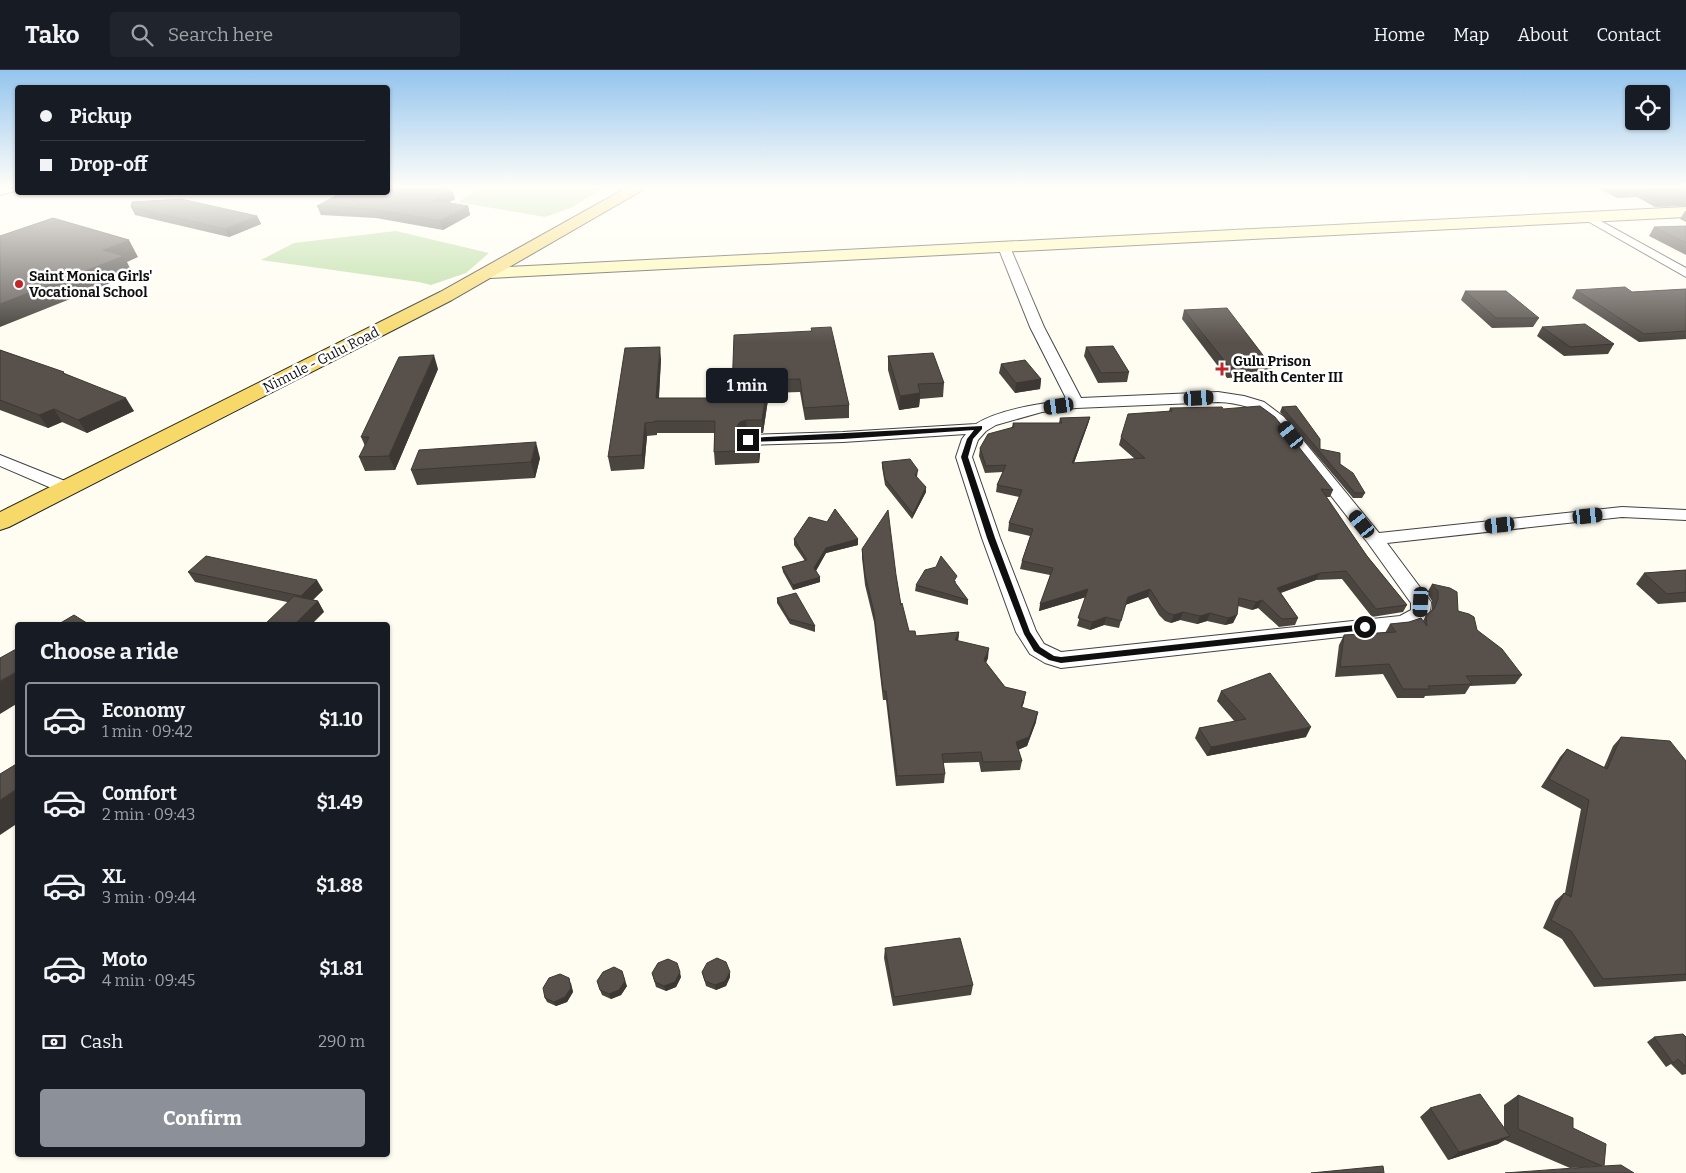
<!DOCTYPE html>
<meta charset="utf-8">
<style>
body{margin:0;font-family:Bitter,serif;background:#20242c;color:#f1f3f6;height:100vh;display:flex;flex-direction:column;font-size:19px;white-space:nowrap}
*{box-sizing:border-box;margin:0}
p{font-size:16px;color:#9ea1a6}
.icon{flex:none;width:28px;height:28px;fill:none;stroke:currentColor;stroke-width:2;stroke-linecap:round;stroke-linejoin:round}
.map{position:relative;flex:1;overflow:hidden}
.panel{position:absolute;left:15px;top:552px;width:375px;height:535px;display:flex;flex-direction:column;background:#171b24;border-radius:5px;box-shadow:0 1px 4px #0004}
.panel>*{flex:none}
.hud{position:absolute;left:15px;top:15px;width:375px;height:110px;border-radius:5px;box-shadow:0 1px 4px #0004;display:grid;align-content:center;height:110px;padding:0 25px;background:#171b24}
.buttons{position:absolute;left:1625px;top:15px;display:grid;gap:10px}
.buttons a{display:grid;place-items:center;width:45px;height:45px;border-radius:5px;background:#171b24;box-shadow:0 1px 4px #0004;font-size:25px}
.end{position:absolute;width:22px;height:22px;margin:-11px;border:6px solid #0f0f0f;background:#fff;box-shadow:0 0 0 2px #fff}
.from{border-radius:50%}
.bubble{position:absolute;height:35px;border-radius:5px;background:#171b24;box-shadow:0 1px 4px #0004;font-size:16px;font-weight:700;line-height:35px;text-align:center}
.car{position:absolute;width:15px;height:30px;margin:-15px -8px;border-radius:6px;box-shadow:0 0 4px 1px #0007;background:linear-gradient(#222 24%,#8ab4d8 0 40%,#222 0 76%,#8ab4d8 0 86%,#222 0)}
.hud b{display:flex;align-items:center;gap:18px;height:48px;font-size:19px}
.hud b+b{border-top:1px solid #363941}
.hud i{width:12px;height:12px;background:#f1f3f6}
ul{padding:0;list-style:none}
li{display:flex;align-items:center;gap:15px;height:75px;margin:0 10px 8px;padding:0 15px;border:2px solid transparent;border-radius:5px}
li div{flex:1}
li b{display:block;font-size:19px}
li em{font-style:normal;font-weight:700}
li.selected{border-color:#8c9099}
li>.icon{width:45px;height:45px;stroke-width:1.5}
h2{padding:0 25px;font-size:22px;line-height:60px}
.pay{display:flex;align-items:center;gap:12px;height:55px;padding:0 25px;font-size:19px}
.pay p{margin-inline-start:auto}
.cta{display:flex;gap:10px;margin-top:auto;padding:10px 25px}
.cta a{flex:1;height:58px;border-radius:5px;background:#8c9099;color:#fff;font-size:20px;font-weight:700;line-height:58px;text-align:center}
header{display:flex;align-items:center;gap:30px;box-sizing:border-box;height:70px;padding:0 25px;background:#171b24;border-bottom:1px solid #363941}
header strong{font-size:24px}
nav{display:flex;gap:28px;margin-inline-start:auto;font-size:18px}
.search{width:350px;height:45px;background:#20242c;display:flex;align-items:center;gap:12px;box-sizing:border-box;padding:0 18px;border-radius:5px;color:#9ea1a6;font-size:19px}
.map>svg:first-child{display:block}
.forest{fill:#b4da9a}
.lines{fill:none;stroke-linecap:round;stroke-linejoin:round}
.street-casing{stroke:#424242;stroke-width:2}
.secondary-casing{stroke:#313131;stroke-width:2}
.primary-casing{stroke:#202020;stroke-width:2}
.street{fill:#fff;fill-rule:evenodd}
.secondary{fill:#fef8ad;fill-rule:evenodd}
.primary{fill:#f7d969;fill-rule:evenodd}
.wall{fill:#4b4540}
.shaded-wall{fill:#3d3834}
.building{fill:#57504b;stroke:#3d3834}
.route{fill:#0f0f0f}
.poi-dot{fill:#be282a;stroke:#fff;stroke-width:2}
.labels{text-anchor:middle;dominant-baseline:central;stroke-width:5;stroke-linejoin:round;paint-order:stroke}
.far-poi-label{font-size:14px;font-weight:bold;fill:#0f0f0f;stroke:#fff;text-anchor:start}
.far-street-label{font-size:14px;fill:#0f0f0f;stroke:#fff}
</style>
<header>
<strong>Tako</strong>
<div class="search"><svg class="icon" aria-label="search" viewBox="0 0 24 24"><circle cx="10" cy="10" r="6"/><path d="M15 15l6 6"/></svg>Search here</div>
<nav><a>Home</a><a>Map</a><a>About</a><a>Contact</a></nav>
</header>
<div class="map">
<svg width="1686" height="1103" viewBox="0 0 1686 1103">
<rect width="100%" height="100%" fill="#fffdf1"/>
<!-- forest -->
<g class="forest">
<polygon points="482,118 603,118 573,137 545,147 458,132"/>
<polygon points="396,161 489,183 466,203 431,215 419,212 261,190 294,173"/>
</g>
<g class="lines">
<!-- street casing -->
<g class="street-casing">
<g id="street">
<polygon points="18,118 18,120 0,125 0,119"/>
<polygon points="1588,144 1686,198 1686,207 1584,149 1582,147 1584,145"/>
<path d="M 1004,173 L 1010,177 L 1044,257 L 1081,328 L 1218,322 L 1244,326 L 1264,332 L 1284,347 L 1379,463 L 1622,437 L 1686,440 L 1686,450 L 1622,447 L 1387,473 L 1431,532 C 1431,550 1419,555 1403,560 L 1061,598 L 1045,593 L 1030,584 L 1016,562 L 982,468 L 956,387 L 962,369 L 966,364 L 843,372 L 748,375 L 742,373 L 740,370 L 742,367 L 748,365 L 843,362 L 976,354 C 1000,339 1039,334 1067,330 L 1030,257 L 998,177 ZM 1218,332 C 1241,333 1257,338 1274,353 L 1368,473 L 1411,533 L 1411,540 L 1400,546 L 1061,582 L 1044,574 L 1036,561 L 1000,468 L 972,387 L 978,370 L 986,361 L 996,355 L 1042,342 L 1076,338 Z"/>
<polygon points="0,385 75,415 78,419 75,423 63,423 0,396"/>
</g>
</g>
<!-- secondary casing -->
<g class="secondary-casing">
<polygon id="secondary" points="1686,137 1686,147 490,208 484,207 482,203 484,199 490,198"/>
</g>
<!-- primary casing -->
<g class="primary-casing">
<polygon id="primary" points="626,118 643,118 641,121 452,230 9,457 0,460 0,442 440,222"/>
</g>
<!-- street -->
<use href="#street" class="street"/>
<!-- secondary -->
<use href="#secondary" class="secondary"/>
<!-- primary -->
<use href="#primary" class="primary"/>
</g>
<!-- wall -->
<g class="wall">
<polygon points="1598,118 1686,118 1686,136 1655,137 1637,127 1617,128"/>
<polygon points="452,120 455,129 448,133 468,136 470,145 443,160 376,148 321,145 317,136"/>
<polygon points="131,137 257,146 261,154 229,167 135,145"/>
<polygon points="1685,141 1686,141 1686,152 1680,149"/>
<polygon points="1686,156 1686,185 1649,166 1654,157"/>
<polygon points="1686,219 1686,269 1639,272 1572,228 1576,220 1632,222"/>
<polygon points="1465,221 1539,248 1533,257 1492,258 1461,230"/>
<polygon points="1184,240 1272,297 1269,306 1227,308 1182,249"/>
<polygon points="1542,257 1614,274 1608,284 1564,286 1537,266"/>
<polygon points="811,258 849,335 849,348 805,350 800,322 769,323 763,363 746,364 760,363 761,376 759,393 715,395 714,382 714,363 657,363 657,365 647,366 644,399 611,401 608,387 661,289 659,328 720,328 732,321 811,261"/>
<polygon points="1086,277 1129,302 1127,312 1098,313 1084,286"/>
<polygon points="0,280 66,304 134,341 87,363 62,352 48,358 0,340"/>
<polygon points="888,286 944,313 943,327 920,329 919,337 899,340 888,300"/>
<polygon points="1001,294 1041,309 1040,319 1015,323 999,303"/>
<polygon points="438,299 395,400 365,401 359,387 365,376 361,367"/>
<polygon points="1282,337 1320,379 1340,394 1365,423 1362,428 1353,428 1280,342"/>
<polygon points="1170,338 1223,339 1333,420 1330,427 1326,427 1367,486 1407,535 1403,542 1372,547 1342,509 1316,510 1281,523 1298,548 1295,555 1279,557 1258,538 1252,540 1238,536 1237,545 1233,553 1225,555 1207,551 1197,554 1180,550 1171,553 1165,551 1159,545 1148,527 1125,535 1119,558 1104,555 1090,560 1077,556 1086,527 1039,541 1050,505 1020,499 1022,491 1030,466 1008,461 1009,453 1019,427 996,422 997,415 1003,402 985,403 979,386 980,378 1012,357 1013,353 1059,353 1060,348 1090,347 1088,354 1074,393 1135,389 1119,375 1121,367 1169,341"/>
<polygon points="540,388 535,408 417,415 411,400"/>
<polygon points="882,392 918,400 917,407 926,422 912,449 885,415 882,397"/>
<polygon points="794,469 858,469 858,475 826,483 816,501 820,512 793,520 783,502 782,497 805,491 794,475"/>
<polygon points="862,479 896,505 901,535 909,561 916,566 959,562 958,571 988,588 986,593 1005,617 1024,632 1022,637 1036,652 1027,676 1018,680 1022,691 1020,700 981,702 979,692 943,693 945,704 944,713 896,716 886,630 883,630 874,552 865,515 862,488"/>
<polygon points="1686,500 1686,532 1658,534 1636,514 1644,503"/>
<polygon points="188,502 323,520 313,530 318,531 324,542 287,532 195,512"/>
<polygon points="956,511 955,513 968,530 968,535 915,521 916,515"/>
<polygon points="1432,514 1477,560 1522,605 1515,614 1470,616 1465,624 1425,626 1424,628 1397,628 1383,604 1335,607 1339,575 1344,565 1385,563 1390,554 1423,551 1426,545 1431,541 1432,538 1432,531 1427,523"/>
<polygon points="777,528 815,556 815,562 790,554 777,533"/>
<polygon points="1221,621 1306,667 1207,686 1195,668 1199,658 1235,652 1217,631"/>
<polygon points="1621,667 1686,691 1686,911 1671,912 1594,917 1562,869 1543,858 1555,831 1564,823 1565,823 1581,739 1541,717 1560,687 1567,679 1604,697 1613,676"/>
<polygon points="885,878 973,915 971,925 893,936 884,888"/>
<polygon points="702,902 730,907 726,916 716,920 706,916"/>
<polygon points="652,903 681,907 676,917 666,921 656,917"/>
<polygon points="571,913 573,922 567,932 556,936 547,932 545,928"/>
<polygon points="627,916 621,925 611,929 602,925 600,920"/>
<polygon points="1654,967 1686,967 1686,1004 1682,1005 1671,994 1666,997 1647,972"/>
<polygon points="1518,1025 1573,1058 1604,1096 1570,1098 1505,1070 1498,1074 1448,1090 1420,1047 1430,1038 1504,1058 1504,1035"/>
</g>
<!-- shaded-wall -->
<g class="shaded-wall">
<polygon points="452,120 455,129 436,139 433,130"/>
<polygon points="468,136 470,145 443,160 440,151"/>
<polygon points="257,146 261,154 229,167 225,159"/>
<polygon points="129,170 138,187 127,192 133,204 0,257 0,234 103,180"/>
<polygon points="660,277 661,289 658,340 656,328"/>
<polygon points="434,285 438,299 395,400 389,386"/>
<polygon points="1041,309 1040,319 1015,323 1016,313"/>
<polygon points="768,310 769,323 763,363 762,350"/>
<polygon points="920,323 919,337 899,340 900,326"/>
<polygon points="126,328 134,341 87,363 78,350"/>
<polygon points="54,339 62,352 48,358 39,345"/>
<polygon points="1090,347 1088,354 1071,401 1072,393"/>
<polygon points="746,350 747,363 741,365 737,356 740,352"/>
<polygon points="645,353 647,366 644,399 642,385"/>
<polygon points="760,363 761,376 759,393 758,380"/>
<polygon points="536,372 540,388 535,408 531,392"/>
<polygon points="926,417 926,422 912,449 913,444"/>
<polygon points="858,469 858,475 826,483 814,504 814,498 826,478"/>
<polygon points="1320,503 1316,510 1274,525 1277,518"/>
<polygon points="820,507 820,512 793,520 793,515"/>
<polygon points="317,510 323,520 306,536 301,526"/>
<polygon points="1088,519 1086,527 1039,541 1040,534"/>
<polygon points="1150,519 1148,527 1125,535 1128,527"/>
<polygon points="1262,530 1258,538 1252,540 1256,532"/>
<polygon points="318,531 324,542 311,555 294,555"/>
<polygon points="1183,542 1180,550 1171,553 1174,545"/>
<polygon points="1210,543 1207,551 1197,554 1200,546"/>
<polygon points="1237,545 1233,553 1225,555 1228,548"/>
<polygon points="1106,547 1104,555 1090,560 1092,552"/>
<polygon points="959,562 958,572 955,570"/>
<polygon points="989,578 988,588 982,600 984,590"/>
<polygon points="18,601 18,633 0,644 0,611"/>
<polygon points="1026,622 1024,632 1019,646 1021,637"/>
<polygon points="1038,642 1036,652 1027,676 1014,681 1016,672"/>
<polygon points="1311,657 1306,667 1207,686 1211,677"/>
<polygon points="18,718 18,753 0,765 0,730"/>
<polygon points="622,901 627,916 621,925 611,929 609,924"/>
<polygon points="680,902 681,907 676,917 666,921 664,916"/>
<polygon points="730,902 730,907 726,916 716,920 715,915"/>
<polygon points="569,908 573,922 567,932 556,936 554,932"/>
<polygon points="1510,1066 1498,1074 1448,1090 1459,1082"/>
</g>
<!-- building -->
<g class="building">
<polygon points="388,118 439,118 452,120 433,130 468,136 440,151 373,139 317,136 343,122 388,122"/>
<polygon points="1619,118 1686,118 1686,127 1660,128 1641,119 1622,120"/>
<polygon points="181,129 257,146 225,159 131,137 132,132"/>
<polygon points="53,148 129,170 103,180 124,186 0,234 0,166"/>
<polygon points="1686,156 1686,173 1654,157"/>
<polygon points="1625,217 1632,222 1686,219 1686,261 1644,264 1576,220"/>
<polygon points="1465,221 1506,221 1539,248 1496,248"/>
<polygon points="1227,238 1272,297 1230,298 1184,240"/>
<polygon points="1585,254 1614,274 1570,277 1542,257"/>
<polygon points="831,257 849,335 804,338 800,309 768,310 762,350 746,350 740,352 737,356 739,361 746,364 760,363 758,380 714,382 715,351 655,351 655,352 645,353 642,385 608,387 625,278 660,277 656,328 720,328 720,321 732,321 734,265 812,261 811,258"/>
<polygon points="1113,276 1129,302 1101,303 1086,277"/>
<polygon points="0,280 64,302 63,303 126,328 78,350 54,339 39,345 0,330"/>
<polygon points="933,283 944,313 918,314 920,323 900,326 888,286"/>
<polygon points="434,285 389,386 359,387 369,367 361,367 399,287"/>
<polygon points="1025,290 1041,309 1016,313 1001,294"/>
<polygon points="1260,336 1275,347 1333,420 1321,419 1367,486 1407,535 1376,539 1346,501 1320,503 1277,518 1298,548 1282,549 1262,530 1256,532 1239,528 1237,545 1228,548 1210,543 1200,546 1183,542 1174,545 1168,543 1162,538 1150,519 1128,527 1121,551 1106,547 1092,552 1078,548 1088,519 1040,534 1053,498 1022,491 1033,459 1009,453 1022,420 997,415 1006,395 986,396 980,378 988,364 1014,357 1013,353 1062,353 1060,348 1090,347 1072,393 1145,388 1121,367 1128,344 1172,341 1170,338 1222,337 1223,339"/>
<polygon points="1296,336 1320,369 1320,379 1340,383 1340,394 1353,403 1365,423 1355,423 1282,337"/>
<polygon points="536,372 531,392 411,400 419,380"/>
<polygon points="910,389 918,400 915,405 926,417 913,444 885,409 882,392"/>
<polygon points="835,439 858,469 826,478 814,498 820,507 793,515 782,497 807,490 794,469 809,447 827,452"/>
<polygon points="888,440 896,505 901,535 902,533 909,561 915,561 916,566 959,562 955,570 989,578 984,590 1005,617 1026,622 1021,637 1038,642 1029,667 1016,672 1022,691 983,692 981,682 942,684 945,704 897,706 886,621 883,621 874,542 865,505 862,479"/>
<polygon points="206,486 317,510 301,526 188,502"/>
<polygon points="941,486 957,506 954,511 968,530 916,515 925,500 936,497"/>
<polygon points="1686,500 1686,522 1667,524 1644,503"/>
<polygon points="1432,514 1450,518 1457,522 1458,541 1469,544 1474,547 1477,560 1502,579 1522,605 1466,606 1472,614 1428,616 1430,619 1403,619 1389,594 1340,597 1344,565 1396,562 1390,554 1409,552 1421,548 1427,556 1426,545 1434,539 1438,529 1438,521"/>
<polygon points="796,523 815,556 789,549 777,528"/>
<polygon points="294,526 318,531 294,555 264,555"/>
<polygon points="74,545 90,555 57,555"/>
<polygon points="18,578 18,601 0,611 0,588"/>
<polygon points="1270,603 1311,657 1211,677 1199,658 1246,649 1221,621"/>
<polygon points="1621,667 1670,671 1686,691 1686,904 1603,909 1571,861 1551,850 1564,823 1571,827 1589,730 1549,709 1567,679 1607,699"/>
<polygon points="18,693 18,718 0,730 0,704"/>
<polygon points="960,868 973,915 894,927 885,878"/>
<polygon points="717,888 726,892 730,902 725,911 715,915 705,911 702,902 707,893"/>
<polygon points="668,889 677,893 680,902 675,912 664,916 655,912 652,903 658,893"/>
<polygon points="614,897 622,901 625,911 619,920 609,924 600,920 597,911 603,902"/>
<polygon points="560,904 569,908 571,918 565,927 554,932 545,928 543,918 549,908"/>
<polygon points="1683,964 1686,967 1686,997 1678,989 1673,993 1654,967"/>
<polygon points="1480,1024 1510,1066 1459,1082 1430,1038"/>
<polygon points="1518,1025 1573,1048 1573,1058 1606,1074 1604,1096 1621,1095 1634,1103 1505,1103 1602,1096 1518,1059"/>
<polygon points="1383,1096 1384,1103 1311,1103"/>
</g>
<!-- sky -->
<linearGradient id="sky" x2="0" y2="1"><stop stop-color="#94c4ee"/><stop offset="0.43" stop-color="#fffef9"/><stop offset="1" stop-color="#fffef9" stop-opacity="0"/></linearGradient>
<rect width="1686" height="272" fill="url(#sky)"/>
<!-- route -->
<polygon class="route" points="982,356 982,359 973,369 968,387 995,468 1030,562 1040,577 1054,586 1061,587 1365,554 1369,557 1365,560 1061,593 1049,590 1034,581 1024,564 987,468 961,387 967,369 974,360 843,369 748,372 744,370 748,368"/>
<!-- markers -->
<g class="poi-dot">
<circle cx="19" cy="214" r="5"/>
<path d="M1219.5 291.5h5v5h5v5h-5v5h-5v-5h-5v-5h5z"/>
</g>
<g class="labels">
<!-- far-poi labels -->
<g class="far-poi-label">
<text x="29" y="206">Saint Monica Girls'<tspan x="29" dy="16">Vocational School</tspan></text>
<text x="1233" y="291">Gulu Prison<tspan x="1233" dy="16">Health Center III</tspan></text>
</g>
<!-- far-street labels -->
<g class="far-street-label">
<text transform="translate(321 290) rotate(-27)">Nimule - Gulu Road</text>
</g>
</g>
</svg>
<div class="buttons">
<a><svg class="icon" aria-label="locate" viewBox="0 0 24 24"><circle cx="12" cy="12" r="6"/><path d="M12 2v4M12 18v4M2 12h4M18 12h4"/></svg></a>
</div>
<i class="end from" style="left:1365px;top:557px"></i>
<i class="end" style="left:748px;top:370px"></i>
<div class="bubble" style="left:706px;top:298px;width:82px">1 min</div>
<i class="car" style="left:1199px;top:328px;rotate:87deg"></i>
<i class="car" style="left:1059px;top:336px;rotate:262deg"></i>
<i class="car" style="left:1291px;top:365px;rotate:321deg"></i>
<i class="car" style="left:1588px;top:446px;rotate:84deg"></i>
<i class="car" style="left:1362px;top:454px;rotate:321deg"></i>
<i class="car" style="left:1500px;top:455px;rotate:264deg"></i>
<i class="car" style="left:1421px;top:532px;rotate:183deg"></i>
<div class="hud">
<b><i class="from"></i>Pickup</b>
<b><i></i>Drop-off</b>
</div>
<section class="panel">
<h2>Choose a ride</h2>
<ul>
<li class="selected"><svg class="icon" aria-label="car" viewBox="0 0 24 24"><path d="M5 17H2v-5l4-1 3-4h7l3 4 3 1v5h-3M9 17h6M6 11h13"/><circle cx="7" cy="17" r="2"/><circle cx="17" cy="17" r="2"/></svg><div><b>Economy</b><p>1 min · 09:42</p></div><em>$1.10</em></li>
<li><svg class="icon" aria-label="car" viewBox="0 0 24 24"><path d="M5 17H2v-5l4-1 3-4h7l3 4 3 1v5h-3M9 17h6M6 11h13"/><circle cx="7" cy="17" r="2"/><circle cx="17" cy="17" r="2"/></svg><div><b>Comfort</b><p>2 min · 09:43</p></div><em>$1.49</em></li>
<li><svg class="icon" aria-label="car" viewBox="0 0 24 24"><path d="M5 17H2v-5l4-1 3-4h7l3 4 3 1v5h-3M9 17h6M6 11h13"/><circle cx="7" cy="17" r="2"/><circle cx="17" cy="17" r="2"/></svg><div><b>XL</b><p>3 min · 09:44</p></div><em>$1.88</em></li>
<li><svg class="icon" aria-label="car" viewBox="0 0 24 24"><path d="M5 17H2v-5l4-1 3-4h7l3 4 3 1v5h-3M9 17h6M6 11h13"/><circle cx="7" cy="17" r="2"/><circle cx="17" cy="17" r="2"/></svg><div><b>Moto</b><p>4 min · 09:45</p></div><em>$1.81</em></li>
</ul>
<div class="pay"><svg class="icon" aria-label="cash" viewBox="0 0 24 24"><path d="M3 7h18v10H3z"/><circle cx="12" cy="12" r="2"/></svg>Cash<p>290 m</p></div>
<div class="cta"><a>Confirm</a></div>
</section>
</div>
